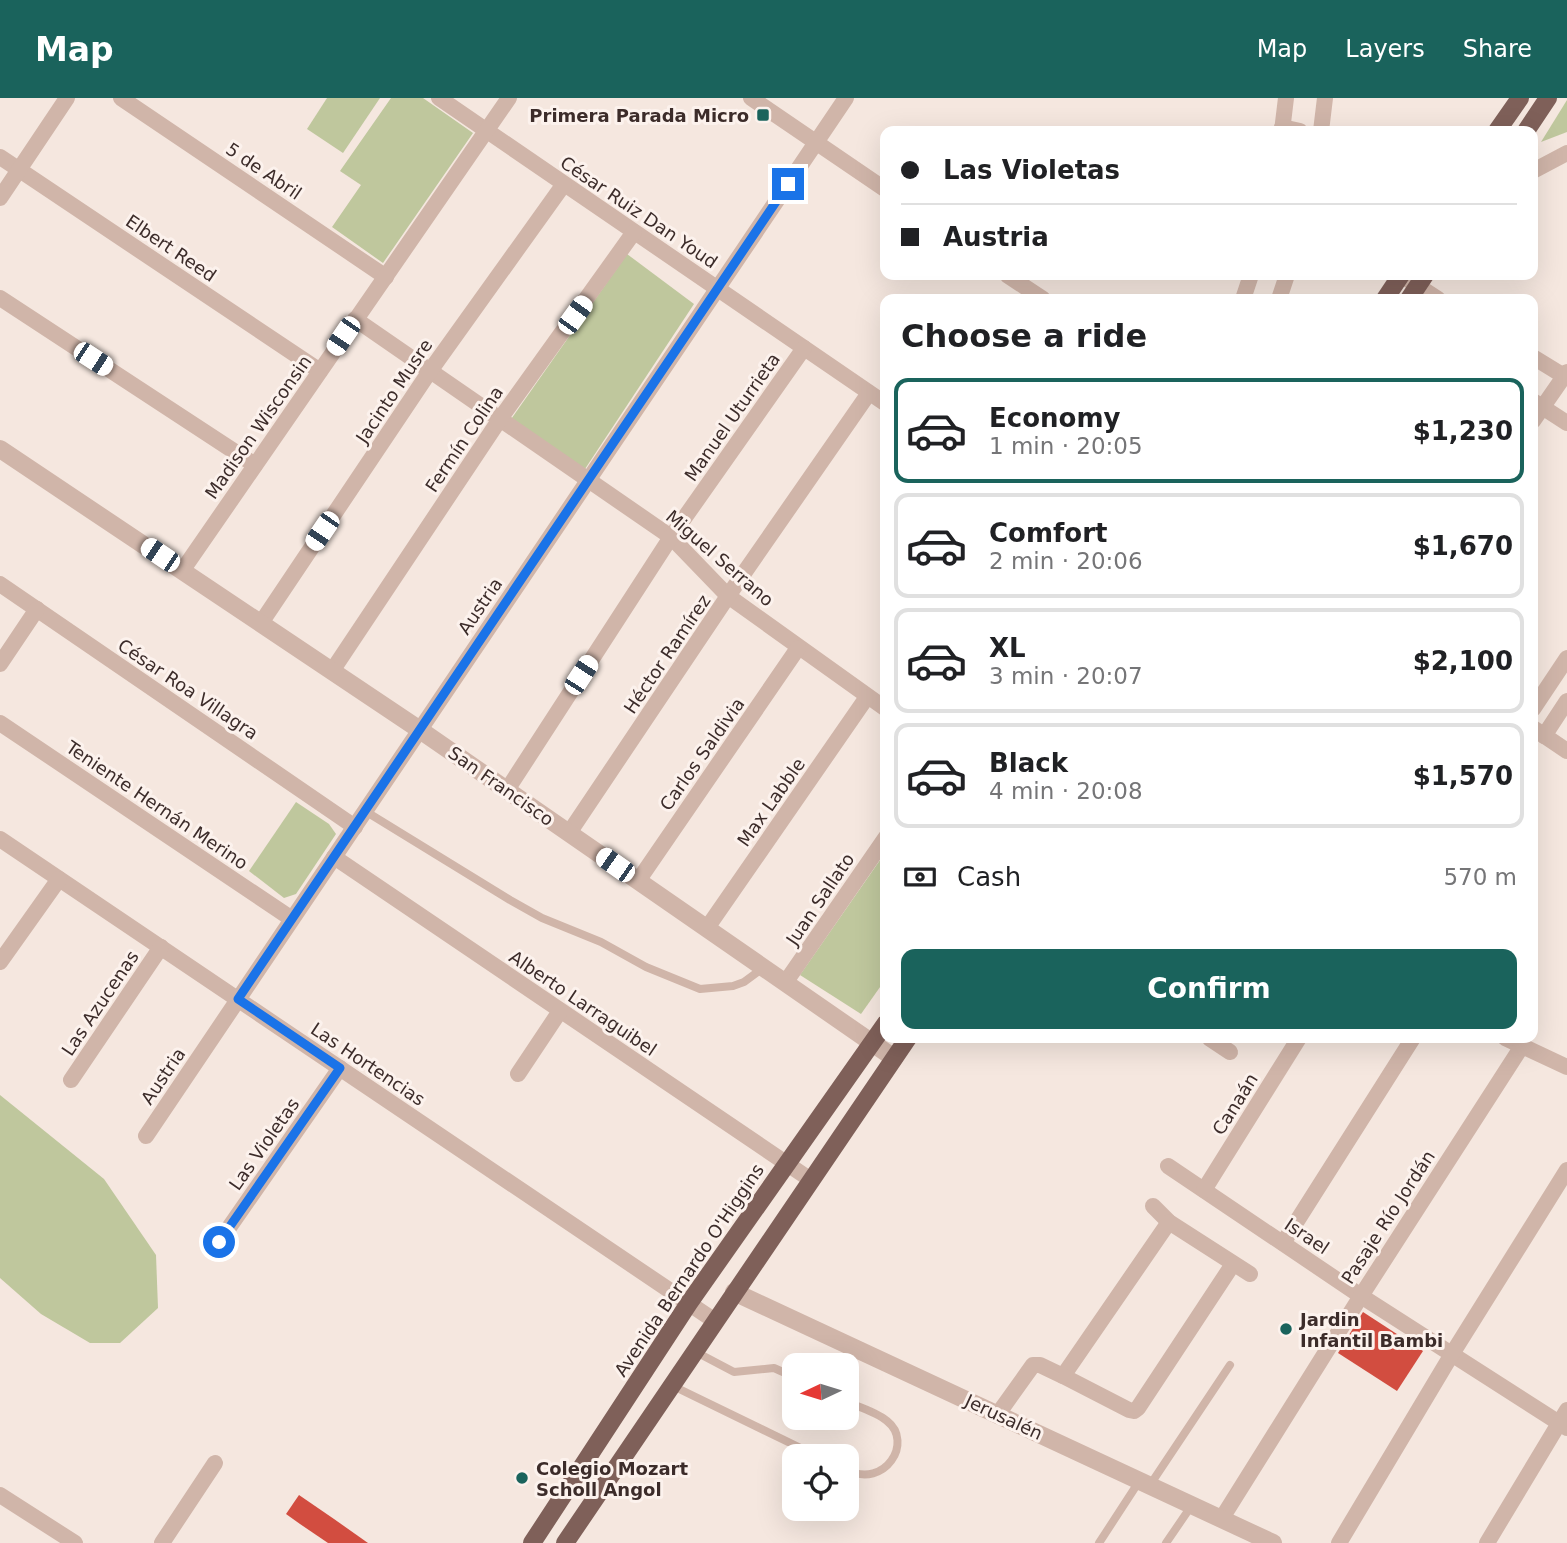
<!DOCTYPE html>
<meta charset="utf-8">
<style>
body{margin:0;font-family:"DejaVu Sans",sans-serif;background:#f2f2f2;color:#202124;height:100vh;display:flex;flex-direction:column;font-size:26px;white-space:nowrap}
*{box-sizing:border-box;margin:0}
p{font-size:23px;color:#757577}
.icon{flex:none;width:38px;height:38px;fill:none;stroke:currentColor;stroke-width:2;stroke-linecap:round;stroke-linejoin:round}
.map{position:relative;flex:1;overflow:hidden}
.details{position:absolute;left:880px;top:196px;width:658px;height:749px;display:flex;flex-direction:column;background:#fff;border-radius:14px;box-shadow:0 7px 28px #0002}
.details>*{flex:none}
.guide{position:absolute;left:880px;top:28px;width:658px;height:154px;border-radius:14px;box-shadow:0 7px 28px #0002;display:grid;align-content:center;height:154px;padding:0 21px;background:#fff}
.needle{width:46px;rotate:266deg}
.fabs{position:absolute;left:782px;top:1255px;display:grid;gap:14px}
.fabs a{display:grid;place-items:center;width:77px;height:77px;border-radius:14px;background:#fff;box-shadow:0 7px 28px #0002;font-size:35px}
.end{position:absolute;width:32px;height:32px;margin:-16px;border:9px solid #1a73e8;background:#fff;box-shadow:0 0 0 4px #fff}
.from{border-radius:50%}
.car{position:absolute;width:21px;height:42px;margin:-21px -10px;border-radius:9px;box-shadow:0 0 5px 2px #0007;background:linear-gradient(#fff 24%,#345 0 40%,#fff 0 76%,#345 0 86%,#fff 0)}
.guide b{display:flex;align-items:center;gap:24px;height:66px;font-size:26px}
.guide b+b{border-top:2px solid #e0e0e0}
.guide i{width:18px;height:18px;background:#202124}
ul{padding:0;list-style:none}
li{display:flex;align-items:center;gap:21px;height:105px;margin:0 14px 10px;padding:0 7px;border:4px solid #e0e0e0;border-radius:14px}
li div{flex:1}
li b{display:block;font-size:26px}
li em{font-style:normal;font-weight:700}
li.current{border-color:#1a635c}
li>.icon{width:63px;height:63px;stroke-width:1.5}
h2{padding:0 21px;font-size:32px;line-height:84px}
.pay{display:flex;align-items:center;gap:18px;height:77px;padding:0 21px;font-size:26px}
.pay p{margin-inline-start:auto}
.action{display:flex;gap:14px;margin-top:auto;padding:14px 21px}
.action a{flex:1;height:80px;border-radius:14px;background:#1a635c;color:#fff;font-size:28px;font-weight:700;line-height:80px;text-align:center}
header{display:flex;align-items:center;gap:42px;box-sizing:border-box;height:98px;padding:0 35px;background:#1a635c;color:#fff}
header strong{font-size:33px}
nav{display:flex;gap:38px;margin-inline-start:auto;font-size:24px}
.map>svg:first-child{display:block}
.green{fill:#bfc79d}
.building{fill:#d24d40}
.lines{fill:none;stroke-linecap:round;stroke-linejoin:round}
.service{stroke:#d0b5a9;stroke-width:8}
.minor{stroke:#d0b5a9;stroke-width:16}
.tertiary{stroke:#d0b5a9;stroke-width:18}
.primary{stroke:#7f6059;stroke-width:18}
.route{stroke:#1a73e8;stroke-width:9}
.poi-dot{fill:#1a635c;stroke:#fcf2ed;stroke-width:2.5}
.labels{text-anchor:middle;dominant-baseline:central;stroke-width:6;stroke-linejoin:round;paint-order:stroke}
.poi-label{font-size:18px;font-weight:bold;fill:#3c2c2a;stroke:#fcf2ed;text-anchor:start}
.street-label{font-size:18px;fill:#3c2c2a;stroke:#fcf2ed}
</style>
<header>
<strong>Map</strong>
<nav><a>Map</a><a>Layers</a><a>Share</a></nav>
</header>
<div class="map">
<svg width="1567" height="1445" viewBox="0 0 1567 1445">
<rect width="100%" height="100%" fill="#f5e7df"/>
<!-- green -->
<g class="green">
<polygon points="327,0 380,0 343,55 307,31"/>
<polygon points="391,0 423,0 473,35 383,165 332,129 361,87 340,73"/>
<polygon points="1567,2 1567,34 1541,44"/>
<polygon points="627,156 694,206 581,377 507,327"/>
<polygon points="296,704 329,726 336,736 296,796 284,800 249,773"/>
<polygon points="885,755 885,882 861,916 800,877"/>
<polygon points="0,997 104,1081 156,1157 158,1210 120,1245 90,1245 41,1216 0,1180"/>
</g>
<!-- building -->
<g class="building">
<polygon points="1363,1214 1423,1253 1397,1293 1338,1255"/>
<polygon points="299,1397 334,1421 368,1445 328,1445 300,1426 286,1416"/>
</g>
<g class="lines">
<!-- service -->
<g class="service">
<polyline points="365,713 510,802 542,820 601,844 646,869 700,891 733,888 744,884 763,870"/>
<polyline points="696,1254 734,1274 774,1270 794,1279"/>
<polyline points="671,1287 817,1358"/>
<path d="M 847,1304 C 859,1309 877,1314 887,1323 C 914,1344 885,1391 847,1372"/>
<polyline points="1150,1387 1230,1267"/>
<polyline points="1099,1445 1140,1382"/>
<polyline points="1166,1445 1192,1407"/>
</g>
<!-- minor -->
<g class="minor">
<polyline points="121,0 386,179"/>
<polyline points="439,0 886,306"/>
<polyline points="751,0 886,92"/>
<polyline points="1282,29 1300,33"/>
<polyline points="1282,33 1286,0"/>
<polyline points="1321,33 1325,0"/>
<polyline points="0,59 320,273"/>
<polyline points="1533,73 1567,55"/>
<polyline points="0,100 67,0"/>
<polyline points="1007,177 1043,201"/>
<polyline points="1401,177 1438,201"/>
<polyline points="0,200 255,367"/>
<polyline points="1243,201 1251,177"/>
<polyline points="1279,201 1287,177"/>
<polyline points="355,221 671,439 728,498 886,611"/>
<polyline points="1533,259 1567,280"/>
<polyline points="1533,303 1567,325"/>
<polyline points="1533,323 1567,274"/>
<polyline points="182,473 509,0"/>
<polyline points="0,486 355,729"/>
<polyline points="261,525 430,273 564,86"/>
<polyline points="0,566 37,511"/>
<polyline points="332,573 500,321 634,134"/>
<polyline points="1533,611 1567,560"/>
<polyline points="0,625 292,821"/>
<polyline points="1533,630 1567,653"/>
<polyline points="1544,638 1567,603"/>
<polyline points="507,692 671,439 804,250"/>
<polyline points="569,735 728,498 869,295"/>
<polyline points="0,741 715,1223"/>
<polyline points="334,759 811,1082"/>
<polyline points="638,783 798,550"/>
<polyline points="707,830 867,599"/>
<polyline points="0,864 59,781"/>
<polyline points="785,885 886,739"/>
<polyline points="1209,940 1230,954"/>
<polyline points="1505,940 1567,969"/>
<polyline points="518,976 560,913"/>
<polyline points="71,982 161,849"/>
<polyline points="146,1038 846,0"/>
<polyline points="1168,1068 1361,1198 1567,1330"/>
<polyline points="1204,1092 1299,940"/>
<polyline points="1153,1108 1169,1124 1250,1176"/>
<polyline points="1169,1124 1063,1278 1129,1312 1134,1313 1138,1310 1233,1166"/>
<polyline points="219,1144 340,970"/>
<polyline points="1283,1145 1413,940"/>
<polyline points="998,1316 1033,1267 1040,1267 1063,1278"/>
<polyline points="0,1397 75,1445"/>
<polyline points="1222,1420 1361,1198 1522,948"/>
<polyline points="162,1445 215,1365"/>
<polyline points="1339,1445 1452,1256 1567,1072"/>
<polyline points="1487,1445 1567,1312"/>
</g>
<!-- tertiary -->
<g class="tertiary">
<polyline points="0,351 420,632 894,960"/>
<polyline points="734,1194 1273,1445"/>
</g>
<!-- primary -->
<g class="primary">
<polyline points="1497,33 1520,0"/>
<polyline points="1526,33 1548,0"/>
<polyline points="1385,201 1401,177"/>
<polyline points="1409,201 1425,177"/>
<polyline points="532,1445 689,1205 886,925"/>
<polyline points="565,1445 908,940"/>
</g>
</g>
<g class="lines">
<!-- route -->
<polyline class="route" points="219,1144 340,970 238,901 788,86"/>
</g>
<!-- markers -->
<g class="poi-dot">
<rect x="756" y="10" width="14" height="14" rx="3.5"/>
<circle cx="1286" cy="1231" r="7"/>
<circle cx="522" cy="1380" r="7"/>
</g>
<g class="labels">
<!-- poi labels -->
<g class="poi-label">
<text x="749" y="17" text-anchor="end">Primera Parada Micro</text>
<text x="1300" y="1221">Jardin<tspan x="1300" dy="21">Infantil Bambi</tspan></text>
<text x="536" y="1370">Colegio Mozart<tspan x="536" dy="21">Scholl Angol</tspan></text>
</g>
<!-- street labels -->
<g class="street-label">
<text transform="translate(264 73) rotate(34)">5 de Abril</text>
<text transform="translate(639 114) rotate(34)">César Ruiz Dan Youd</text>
<text transform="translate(171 150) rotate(34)">Elbert Reed</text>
<text transform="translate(394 293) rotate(-56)">Jacinto Musre</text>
<text transform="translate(732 319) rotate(-55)">Manuel Uturrieta</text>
<text transform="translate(258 329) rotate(-55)">Madison Wisconsin</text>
<text transform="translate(464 341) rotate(-56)">Fermín Colina</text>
<text transform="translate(720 460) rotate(41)">Miguel Serrano</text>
<text transform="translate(480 508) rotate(-56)">Austria</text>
<text transform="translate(667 556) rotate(-56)">Héctor Ramírez</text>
<text transform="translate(188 591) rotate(34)">César Roa Villagra</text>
<text transform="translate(702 656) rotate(-55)">Carlos Saldivia</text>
<text transform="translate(501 688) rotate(35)">San Francisco</text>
<text transform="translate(771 704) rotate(-55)">Max Labble</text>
<text transform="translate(157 707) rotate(34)">Teniente Hernán Merino</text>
<text transform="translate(820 801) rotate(-56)">Juan Sallato</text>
<text transform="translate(100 905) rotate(-56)">Las Azucenas</text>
<text transform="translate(583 905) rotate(34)">Alberto Larraguibel</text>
<text transform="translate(368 966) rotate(34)">Las Hortencias</text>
<text transform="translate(163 978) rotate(-56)">Austria</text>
<text transform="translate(1235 1006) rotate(-58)">Canaán</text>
<text transform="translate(264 1046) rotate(-55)">Las Violetas</text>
<text transform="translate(1388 1119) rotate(-57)">Pasaje Río Jordán</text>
<text transform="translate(1307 1138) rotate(34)">Israel</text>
<text transform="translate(689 1172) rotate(-56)">Avenida Bernardo O'Higgins</text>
<text transform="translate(1004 1319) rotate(25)">Jerusalén</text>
</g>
</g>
</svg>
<div class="fabs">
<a><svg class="needle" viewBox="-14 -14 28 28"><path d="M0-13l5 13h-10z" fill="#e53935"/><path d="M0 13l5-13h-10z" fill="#757577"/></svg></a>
<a><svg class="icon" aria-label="locate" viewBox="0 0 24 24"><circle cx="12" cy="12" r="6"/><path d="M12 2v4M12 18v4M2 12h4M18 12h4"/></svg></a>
</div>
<i class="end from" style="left:219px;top:1144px"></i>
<i class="end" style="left:788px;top:86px"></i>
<i class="car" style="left:575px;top:217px;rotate:36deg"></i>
<i class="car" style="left:343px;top:238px;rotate:214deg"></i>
<i class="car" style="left:93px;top:261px;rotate:123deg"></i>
<i class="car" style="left:322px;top:433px;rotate:214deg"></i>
<i class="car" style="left:160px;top:457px;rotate:304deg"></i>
<i class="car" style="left:581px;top:577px;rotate:33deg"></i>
<i class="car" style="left:615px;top:767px;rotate:305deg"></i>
<div class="guide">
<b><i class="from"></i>Las Violetas</b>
<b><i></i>Austria</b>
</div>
<section class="details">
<h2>Choose a ride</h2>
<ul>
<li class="current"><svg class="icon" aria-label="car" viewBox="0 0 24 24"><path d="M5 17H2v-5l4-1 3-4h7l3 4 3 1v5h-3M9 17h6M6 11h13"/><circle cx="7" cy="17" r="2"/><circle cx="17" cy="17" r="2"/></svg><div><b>Economy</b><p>1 min · 20:05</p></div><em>$1,230</em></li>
<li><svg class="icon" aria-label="car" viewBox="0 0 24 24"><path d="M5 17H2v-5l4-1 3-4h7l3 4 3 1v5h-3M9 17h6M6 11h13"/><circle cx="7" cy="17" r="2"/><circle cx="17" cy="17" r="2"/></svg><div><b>Comfort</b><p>2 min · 20:06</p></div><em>$1,670</em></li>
<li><svg class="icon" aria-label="car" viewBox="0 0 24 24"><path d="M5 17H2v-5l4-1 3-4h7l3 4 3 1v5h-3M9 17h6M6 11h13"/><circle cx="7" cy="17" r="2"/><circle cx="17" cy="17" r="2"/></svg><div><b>XL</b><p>3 min · 20:07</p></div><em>$2,100</em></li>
<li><svg class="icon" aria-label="car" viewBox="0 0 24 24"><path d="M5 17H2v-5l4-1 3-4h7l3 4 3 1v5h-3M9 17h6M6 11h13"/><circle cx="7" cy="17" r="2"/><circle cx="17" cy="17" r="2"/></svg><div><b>Black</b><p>4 min · 20:08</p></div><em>$1,570</em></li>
</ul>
<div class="pay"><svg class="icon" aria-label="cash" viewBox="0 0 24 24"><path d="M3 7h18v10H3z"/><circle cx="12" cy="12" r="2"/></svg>Cash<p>570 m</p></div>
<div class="action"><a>Confirm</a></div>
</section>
</div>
